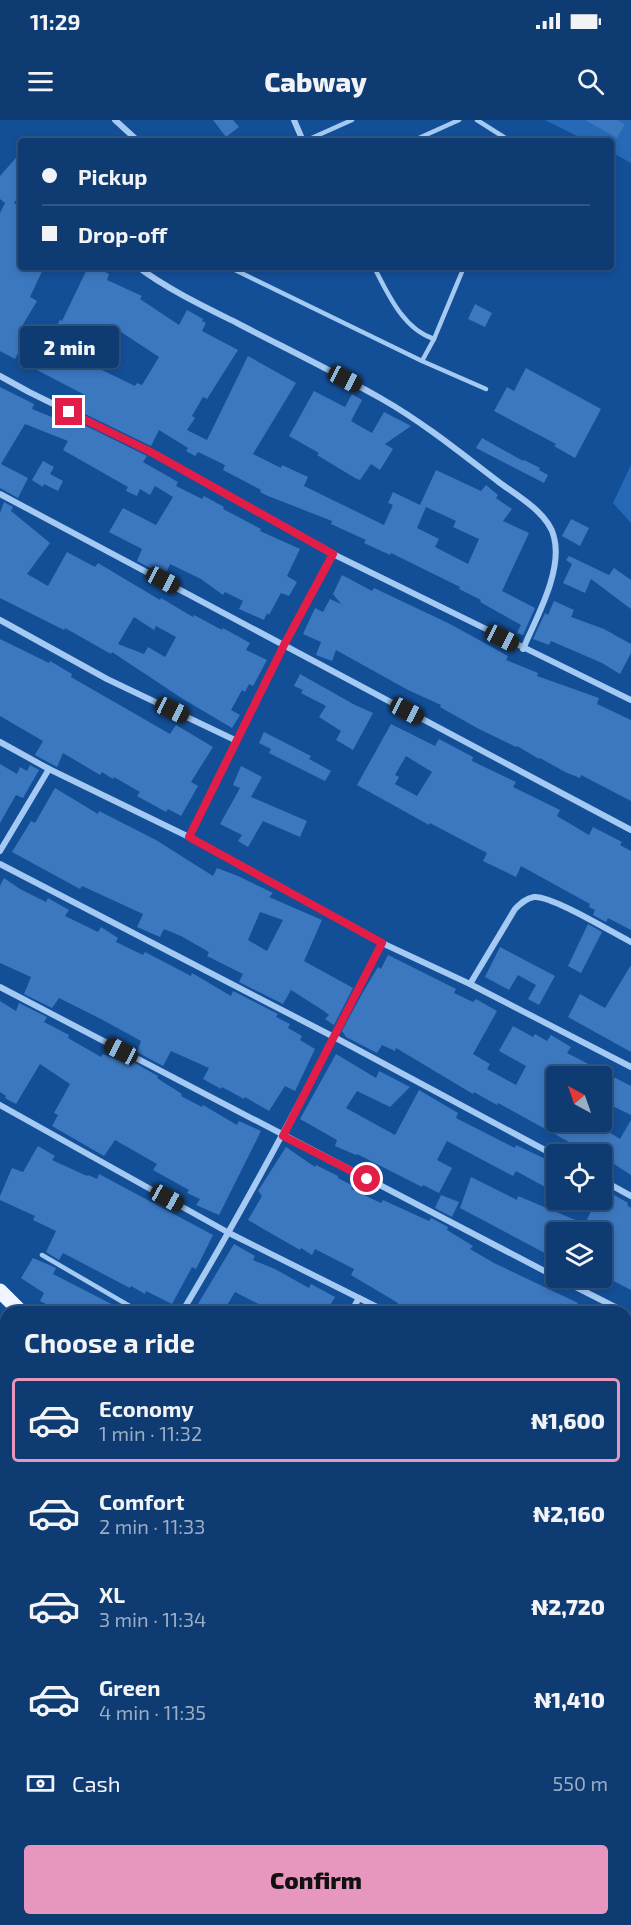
<!DOCTYPE html>
<meta charset="utf-8">
<style>
body{margin:0;font-family:"Exo 2",sans-serif;background:#174276;color:#f1f3f6;height:100vh;display:flex;flex-direction:column;font-size:22px;white-space:nowrap}
*{box-sizing:border-box;margin:0}
p{font-size:20px;color:#9badc3}
.icon{flex:none;width:33px;height:33px;fill:none;stroke:currentColor;stroke-width:2;stroke-linecap:round;stroke-linejoin:round}
.map{position:relative;flex:1;overflow:hidden}
.side{position:absolute;left:0px;top:1186px;width:632px;height:620px;display:flex;flex-direction:column;background:#0e3b71;border-radius:18px 18px 0 0;box-shadow:0 3px 9px #0003,0 0 0 2px #2e5584}
.side>*{flex:none}
.guide{position:absolute;left:18px;top:18px;width:596px;height:132px;border-radius:6px;box-shadow:0 3px 9px #0003,0 0 0 2px #2e5584;display:grid;align-content:center;height:132px;padding:0 24px;background:#0e3b71}
.needle{width:39px;rotate:320deg}
.tools{position:absolute;left:546px;top:946px;display:grid;gap:12px}
.tools a{display:grid;place-items:center;width:66px;height:66px;border-radius:6px;background:#0e3b71;box-shadow:0 3px 9px #0003,0 0 0 2px #2e5584;font-size:30px}
.end{position:absolute;width:27px;height:27px;margin:-14px;border:8px solid #e11d48;background:#fff;box-shadow:0 0 0 3px #fff}
.from{border-radius:50%}
.bubble{position:absolute;height:42px;border-radius:6px;background:#0e3b71;box-shadow:0 3px 9px #0003,0 0 0 2px #2e5584;font-size:20px;font-weight:800;line-height:42px;text-align:center}
.car{position:absolute;width:18px;height:36px;margin:-18px -9px;border-radius:8px;box-shadow:0 0 4px 2px #0007;background:linear-gradient(#222 24%,#8ab4d8 0 40%,#222 0 76%,#8ab4d8 0 86%,#222 0)}
.guide b{display:flex;align-items:center;gap:21px;height:57px;font-size:22px}
.guide b+b{border-top:2px solid #2e5584}
.guide i{width:15px;height:15px;background:#f1f3f6}
ul{padding:0;list-style:none}
li{display:flex;align-items:center;gap:18px;height:84px;margin:0 12px 9px;padding:0 12px;border:3px solid transparent;border-radius:6px}
li div{flex:1}
li b{display:block;font-size:22px}
li em{font-style:normal;font-weight:800}
li.selected{border-color:#e797bd}
li>.icon{width:54px;height:54px;stroke-width:1.5}
h2{padding:0 24px;font-size:27px;line-height:72px}
.pay{display:flex;align-items:center;gap:15px;height:66px;padding:0 24px;font-size:22px}
.pay p{margin-inline-start:auto}
.primary-button{display:flex;gap:12px;margin-top:auto;padding:12px 24px}
.primary-button a{flex:1;height:69px;border-radius:6px;background:#e797bd;color:#111;font-size:24px;font-weight:800;line-height:69px;text-align:center}
.status{display:flex;justify-content:space-between;align-items:center;height:42px;padding:0 30px;background:#0e3b71;direction:ltr}
.status svg{height:16px;fill:currentColor}
header{display:flex;justify-content:space-between;align-items:center;height:78px;padding:0 24px;background:#0e3b71;font-size:27px;font-weight:800}
.map>svg:first-child{display:block}
.green{fill:#2669b6}
.lines{fill:none;stroke-linecap:round;stroke-linejoin:round}
.river{stroke:#305c90;stroke-width:26}
.building{fill:#3c78bf;fill-rule:evenodd}
.service{stroke:#a4c9f3;stroke-width:4.5}
.minor{stroke:#a4c9f3;stroke-width:6}
.primary{stroke:#f0f6ff;stroke-width:15}
.route{stroke:#e11d48;stroke-width:8}
</style>
<div class="status"><b>11:29</b><svg viewBox="0 0 49 12"><path d="M0 12V9h3v3zM5 12V6h3v6zM10 12V3h3v9zM15 12V0h3v12zM26 1h20v11H26zM47 4h2v5h-2z"/></svg></div>
<header><svg class="icon" aria-label="menu" viewBox="0 0 24 24"><path d="M4 6h16M4 12h16M4 18h16"/></svg>Cabway<svg class="icon" aria-label="search" viewBox="0 0 24 24"><circle cx="10" cy="10" r="6"/><path d="M15 15l6 6"/></svg></header>
<div class="map">
<svg width="631" height="1805" viewBox="0 0 631 1805">
<rect width="100%" height="100%" fill="#134f97"/>
<!-- green -->
<g class="green">
<polygon points="545,0 631,0 631,43 611,32 610,21 587,21"/>
<polygon points="631,345 631,403 613,383"/>
</g>
<g class="lines">
<!-- river -->
<g class="river">
<polyline points="0,1608 6,1610"/>
<polyline points="430,1800 438,1805"/>
</g>
</g>
<!-- building -->
<g class="building">
<polygon points="213,0 233,0 239,7 226,17"/>
<polygon points="585,0 617,0 625,4 617,18"/>
<polygon points="21,32 21,74 14,83 21,87 21,147 44,147 30,177 37,181 19,211 27,215 15,239 0,231 0,93 5,83 0,79 0,56"/>
<path d="M 88,147 L 95,147 L 109,154 L 107,160 L 142,176 L 140,179 L 179,205 L 187,190 L 203,199 L 202,201 L 206,203 L 202,211 L 238,230 L 207,279 L 203,277 L 192,296 L 195,298 L 187,310 L 207,320 L 248,236 L 296,263 L 253,334 L 281,348 L 282,345 L 308,357 L 304,366 L 384,405 L 393,385 L 388,383 L 393,372 L 420,385 L 436,350 L 481,371 L 486,365 L 498,375 L 496,378 L 512,389 L 503,401 L 529,413 L 502,471 L 535,488 L 523,515 L 517,513 L 521,505 L 480,482 L 481,480 L 459,469 L 460,467 L 391,433 L 390,435 L 364,423 L 366,420 L 331,404 L 332,401 L 268,376 L 260,372 L 261,370 L 223,350 L 225,345 L 198,332 L 195,336 L 186,331 L 188,328 L 159,310 L 151,326 L 81,292 L 85,285 L 81,283 L 85,275 L 33,248 L 39,236 L 45,239 L 61,216 L 53,212 L 60,200 L 62,201 ZM 118,210 L 159,237 L 142,265 L 137,263 L 135,266 L 102,250 L 103,248 L 97,245 ZM 426,387 L 456,401 L 453,407 L 479,419 L 468,444 L 435,427 L 439,419 L 417,408 Z"/>
<polygon points="475,184 492,193 485,207 468,199"/>
<polygon points="526,248 601,289 575,338 554,326 556,324 494,291 507,267 514,271"/>
<polygon points="0,267 34,284 32,289 74,306 76,301 147,336 143,342 178,362 176,366 202,379 204,376 224,387 223,389 261,409 260,411 300,429 287,456 297,462 289,476 281,473 269,495 267,493 264,500 239,489 243,481 225,472 223,475 201,459 170,444 165,456 137,441 142,429 109,412 123,388 156,405 173,377 155,366 150,375 140,369 137,376 126,371 128,367 63,330 68,321 25,304 1,344 28,358 18,378 0,368"/>
<polygon points="314,271 345,287 352,274 362,280 351,301 372,313 384,292 411,306 385,324 393,329 380,350 371,344 360,360 355,358 317,335 319,333 289,316"/>
<polygon points="482,318 523,341 524,340 540,348 539,350 548,355 544,363 476,328"/>
<polygon points="43,341 54,347 50,354 63,361 58,371 44,364 43,367 32,360"/>
<path d="M 4,382 L 13,387 L 11,391 L 50,423 L 27,454 L 48,466 L 67,432 L 95,447 L 98,443 L 150,474 L 160,480 L 161,478 L 193,497 L 194,495 L 222,510 L 223,508 L 250,523 L 246,530 L 267,540 L 253,566 L 249,564 L 245,572 L 242,570 L 231,590 L 240,595 L 232,608 L 183,579 L 112,532 L 111,534 L 65,508 L 64,510 L 0,478 L 0,393 ZM 134,497 L 154,510 L 156,506 L 176,517 L 165,537 L 148,527 L 144,534 L 118,524 Z"/>
<polygon points="571,399 589,408 580,426 562,416"/>
<polygon points="569,436 609,455 614,448 631,460 631,489 591,459 585,473 563,463 572,444 566,440"/>
<polygon points="342,455 372,471 374,468 450,504 508,536 506,540 538,553 537,556 599,578 597,584 631,600 631,681 581,655 580,658 565,652 540,638 539,639 517,626 516,627 477,608 440,587 441,585 408,570 336,530 332,541 316,535 321,522 303,514 315,488 323,492 330,479 341,484 333,474"/>
<polygon points="554,481 574,490 571,497 604,509 631,524 631,533 620,554 602,543 551,521 549,525 533,519 545,493 548,495"/>
<polygon points="0,519 49,543 50,541 72,554 71,557 170,614 176,605 213,627 191,662 198,666 181,696 168,689 166,692 137,676 140,672 114,657 113,659 102,652 100,655 63,633 57,647 35,635 43,621 0,596"/>
<polygon points="300,554 355,585 373,593 353,630 336,620 341,611 319,597 326,586 301,573 303,570 294,566"/>
<path d="M 391,604 L 435,626 L 439,619 L 473,637 L 472,641 L 516,662 L 513,667 L 560,690 L 557,696 L 589,715 L 593,707 L 622,722 L 620,725 L 631,731 L 631,810 L 608,798 L 606,802 L 593,795 L 595,790 L 589,787 L 590,784 L 521,746 L 516,757 L 483,741 L 487,733 L 430,703 L 429,705 L 357,665 ZM 406,636 L 432,652 L 417,676 L 395,664 L 399,657 L 395,655 Z"/>
<polygon points="264,612 311,636 309,639 331,651 325,661 269,633 271,629 259,623"/>
<polygon points="0,644 17,654 20,647 27,651 30,645 39,650 23,678 16,675 0,703"/>
<polygon points="241,646 262,657 251,677 307,701 300,717 263,701 248,727 238,721 242,715 220,704 240,668 233,665"/>
<path d="M 55,668 L 98,694 L 99,691 L 156,720 L 213,756 L 217,748 L 238,756 L 273,773 L 269,777 L 322,800 L 304,841 L 353,868 L 334,905 L 325,899 L 329,895 L 324,891 L 291,870 L 283,884 L 239,862 L 243,854 L 207,836 L 209,832 L 181,816 L 164,809 L 160,817 L 137,807 L 143,794 L 82,766 L 80,769 L 12,732 L 31,701 L 35,703 ZM 260,792 L 283,800 L 267,831 L 248,820 Z"/>
<polygon points="4,758 20,769 46,782 48,778 69,790 65,796 98,812 101,807 118,818 116,822 143,835 145,832 191,856 192,853 231,876 233,871 278,894 276,897 290,904 288,908 302,916 300,920 315,929 295,971 285,966 269,991 245,977 244,979 222,967 221,969 203,959 209,948 171,931 163,946 137,932 141,921 101,899 59,878 52,888 24,874 31,857 0,843 0,766"/>
<polygon points="588,804 602,812 581,853 568,846"/>
<polygon points="500,827 555,856 539,885 528,879 536,865 518,855 509,870 485,857"/>
<polygon points="388,835 456,869 454,873 473,882 476,879 497,891 473,934 490,944 487,949 516,965 526,946 499,931 513,906 533,917 535,914 547,921 551,915 571,927 567,933 631,966 631,995 602,981 602,957 556,957 556,1002 593,1002 620,1019 631,1000 631,1055 583,1024 580,1028 498,983 497,985 474,972 473,974 396,928 395,931 382,925 377,933 346,917 342,911 363,872 378,847 381,849"/>
<polygon points="631,845 631,932 568,897 580,874 605,888"/>
<polygon points="0,881 16,891 19,883 47,897 44,902 69,915 68,918 101,937 103,934 131,946 133,942 158,956 157,958 182,974 181,976 202,987 203,985 237,1005 239,1001 261,1011 219,1095 196,1085 200,1079 187,1073 189,1070 153,1050 157,1044 115,1020 104,1036 52,1006 58,995 54,993 70,964 40,944 16,984 5,978 6,976 0,972"/>
<polygon points="336,934 376,958 379,951 410,967 390,987 357,971 346,988 395,1015 419,970 458,993 456,998 515,1028 516,1025 556,1044 556,1073 516,1051 513,1056 447,1021 437,1040 452,1048 439,1073 423,1065 422,1067 357,1034 356,1035 335,1026 337,1020 300,999"/>
<polygon points="38,1026 55,1036 52,1040 87,1056 88,1055 97,1059 99,1054 213,1115 196,1149 192,1147 172,1184 146,1171 145,1174 131,1166 130,1168 63,1133 59,1140 46,1132 56,1111 33,1100 35,1096 0,1080 0,1076 12,1048 23,1052"/>
<polygon points="286,1027 315,1047 316,1045 338,1056 338,1058 353,1066 351,1069 381,1083 383,1080 429,1101 431,1098 448,1107 447,1110 473,1126 470,1129 494,1143 578,1183 572,1192 393,1192 398,1183 351,1155 354,1149 315,1129 312,1135 301,1128 300,1130 248,1100 262,1076 258,1071"/>
<polygon points="471,1057 517,1080 518,1076 585,1104 591,1091 571,1080 602,1080 602,1068 628,1083 627,1085 631,1088 631,1170 602,1155 602,1113 556,1113 556,1139 460,1088"/>
<polygon points="441,1075 459,1082 452,1097 435,1088"/>
<polygon points="234,1124 255,1136 253,1140 275,1149 309,1168 311,1164 335,1177 326,1192 274,1192 235,1172 223,1192 212,1192 198,1184"/>
<polygon points="33,1138 56,1148 53,1154 127,1192 62,1192 40,1181 44,1173 21,1158"/>
</g>
<g class="lines">
<!-- service -->
<g class="service">
<polyline points="477,0 510,21"/>
<polyline points="305,21 352,0"/>
<polyline points="417,21 419,18 459,0"/>
<polyline points="229,147 422,241 434,219 464,147"/>
<path d="M 374,147 C 388,174 403,209 434,219"/>
<polyline points="422,241 486,269"/>
<polyline points="42,1135 140,1192"/>
</g>
<!-- minor -->
<g class="minor">
<polyline points="115,0 138,21"/>
<polyline points="294,0 303,21"/>
<path d="M 138,147 C 169,170 203,186 237,203 C 285,228 335,252 382,279 C 424,303 462,334 500,363 C 518,376 549,394 554,417 C 563,451 536,498 523,529"/>
<polyline points="0,256 29,272 149,331 333,434 631,580"/>
<polyline points="0,374 631,710"/>
<polyline points="0,500 107,559 237,621"/>
<polyline points="0,622 49,649 189,717 382,823 470,864 631,947"/>
<polyline points="189,717 284,525 333,434"/>
<polyline points="0,731 49,649"/>
<polyline points="0,744 334,917 556,1036"/>
<path d="M 470,864 L 515,789 C 520,784 526,778 534,777 C 551,775 613,813 631,822"/>
<polyline points="0,867 556,1157"/>
<polyline points="0,985 229,1113 387,1192"/>
<polyline points="602,1060 631,1076"/>
<polyline points="558,1158 625,1192"/>
<path d="M 182,1192 C 254,1072 318,948 382,823"/>
<polyline points="351,1192 359,1178"/>
<polyline points="0,1246 6,1238"/>
<polyline points="626,1300 631,1289"/>
<polyline points="626,1318 631,1320"/>
<polyline points="626,1441 631,1444"/>
<polyline points="626,1587 631,1589"/>
<polyline points="626,1781 631,1777"/>
<polyline points="554,1805 555,1800"/>
</g>
<!-- primary -->
<g class="primary">
<polyline points="0,1171 21,1192"/>
<polyline points="0,1206 6,1211"/>
<polyline points="626,1627 631,1633"/>
<polyline points="626,1654 631,1660"/>
</g>
</g>
<g class="lines">
<!-- route -->
<polyline class="route" points="69,292 149,331 333,434 284,525 189,717 382,823 283,1016 367,1059"/>
</g>
</svg>
<div class="tools">
<a><svg class="needle" viewBox="-14 -14 28 28"><path d="M0-13l5 13h-10z" fill="#e53935"/><path d="M0 13l5-13h-10z" fill="#9badc3"/></svg></a>
<a><svg class="icon" aria-label="locate" viewBox="0 0 24 24"><circle cx="12" cy="12" r="6"/><path d="M12 2v4M12 18v4M2 12h4M18 12h4"/></svg></a>
<a><svg class="icon" aria-label="layers" viewBox="0 0 24 24"><path d="M12 4l9 5-9 5-9-5zM3 14l9 5 9-5"/></svg></a>
</div>
<i class="end from" style="left:367px;top:1059px"></i>
<i class="end" style="left:69px;top:292px"></i>
<div class="bubble" style="left:20px;top:206px;width:99px">2 min</div>
<i class="car" style="left:345px;top:259px;rotate:118deg"></i>
<i class="car" style="left:163px;top:460px;rotate:118deg"></i>
<i class="car" style="left:502px;top:518px;rotate:117deg"></i>
<i class="car" style="left:172px;top:590px;rotate:115deg"></i>
<i class="car" style="left:407px;top:591px;rotate:118deg"></i>
<i class="car" style="left:121px;top:931px;rotate:298deg"></i>
<i class="car" style="left:167px;top:1078px;rotate:119deg"></i>
<div class="guide">
<b><i class="from"></i>Pickup</b>
<b><i></i>Drop-off</b>
</div>
<section class="side">
<h2>Choose a ride</h2>
<ul>
<li class="selected"><svg class="icon" aria-label="car" viewBox="0 0 24 24"><path d="M5 17H2v-5l4-1 3-4h7l3 4 3 1v5h-3M9 17h6M6 11h13"/><circle cx="7" cy="17" r="2"/><circle cx="17" cy="17" r="2"/></svg><div><b>Economy</b><p>1 min · 11:32</p></div><em>₦1,600</em></li>
<li><svg class="icon" aria-label="car" viewBox="0 0 24 24"><path d="M5 17H2v-5l4-1 3-4h7l3 4 3 1v5h-3M9 17h6M6 11h13"/><circle cx="7" cy="17" r="2"/><circle cx="17" cy="17" r="2"/></svg><div><b>Comfort</b><p>2 min · 11:33</p></div><em>₦2,160</em></li>
<li><svg class="icon" aria-label="car" viewBox="0 0 24 24"><path d="M5 17H2v-5l4-1 3-4h7l3 4 3 1v5h-3M9 17h6M6 11h13"/><circle cx="7" cy="17" r="2"/><circle cx="17" cy="17" r="2"/></svg><div><b>XL</b><p>3 min · 11:34</p></div><em>₦2,720</em></li>
<li><svg class="icon" aria-label="car" viewBox="0 0 24 24"><path d="M5 17H2v-5l4-1 3-4h7l3 4 3 1v5h-3M9 17h6M6 11h13"/><circle cx="7" cy="17" r="2"/><circle cx="17" cy="17" r="2"/></svg><div><b>Green</b><p>4 min · 11:35</p></div><em>₦1,410</em></li>
</ul>
<div class="pay"><svg class="icon" aria-label="cash" viewBox="0 0 24 24"><path d="M3 7h18v10H3z"/><circle cx="12" cy="12" r="2"/></svg>Cash<p>550 m</p></div>
<div class="primary-button"><a>Confirm</a></div>
</section>
</div>
